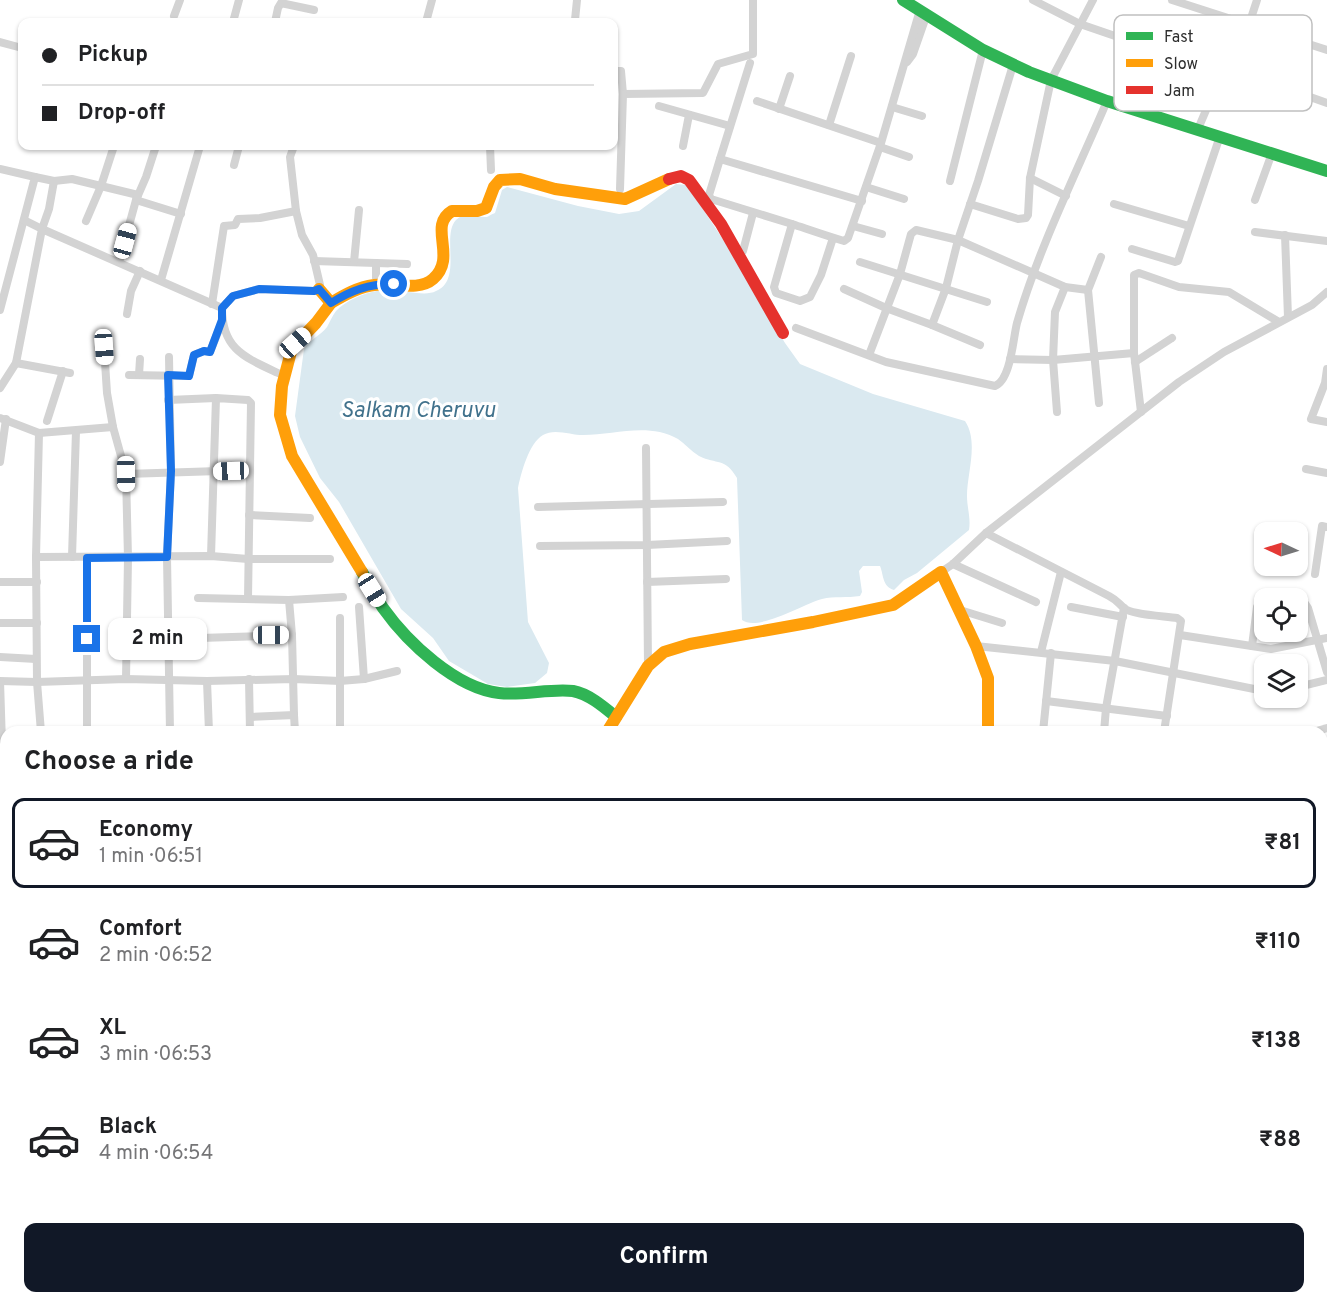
<!DOCTYPE html>
<meta charset="utf-8">
<style>
body{margin:0;font-family:Overpass,sans-serif;background:#f6f6f6;color:#202124;height:100vh;display:flex;flex-direction:column;font-size:22px;white-space:nowrap}
*{box-sizing:border-box;margin:0}
p{font-size:20px;color:#757577}
.icon{flex:none;width:33px;height:33px;fill:none;stroke:currentColor;stroke-width:2;stroke-linecap:round;stroke-linejoin:round}
.map{position:relative;flex:1;overflow:hidden}
.side{position:absolute;left:0px;top:726px;width:1328px;height:578px;display:flex;flex-direction:column;background:#fff;border-radius:18px 18px 0 0;box-shadow:0 2px 4px #0004}
.side>*{flex:none}
.banner{position:absolute;left:18px;top:18px;width:600px;height:132px;border-radius:12px;box-shadow:0 2px 4px #0004;display:grid;align-content:center;height:132px;padding:0 24px;background:#fff}
.needle{width:39px;rotate:274deg}
.tools{position:absolute;left:1254px;top:522px;display:grid;gap:12px}
.tools a{display:grid;place-items:center;width:54px;height:54px;border-radius:12px;background:#fff;box-shadow:0 2px 4px #0004;font-size:30px}
.end{position:absolute;width:27px;height:27px;margin:-14px;border:8px solid #1a73e8;background:#fff;box-shadow:0 0 0 3px #fff}
.from{border-radius:50%}
.bubble{position:absolute;height:42px;border-radius:12px;background:#fff;box-shadow:0 2px 4px #0004;font-size:20px;font-weight:700;line-height:42px;text-align:center}
.car{position:absolute;width:18px;height:36px;margin:-18px -9px;border-radius:8px;box-shadow:0 0 4px 2px #0007;background:linear-gradient(#fff 24%,#345 0 40%,#fff 0 76%,#345 0 86%,#fff 0)}
.banner b{display:flex;align-items:center;gap:21px;height:57px;font-size:22px}
.banner b+b{border-top:2px solid #e0e0e0}
.banner i{width:15px;height:15px;background:#202124}
ul{padding:0;list-style:none}
li{display:flex;align-items:center;gap:18px;height:90px;margin:0 12px 9px;padding:0 12px;border:3px solid transparent;border-radius:12px}
li div{flex:1}
li b{display:block;font-size:22px}
li em{font-style:normal;font-weight:700}
li.on{border-color:#111827}
li>.icon{width:54px;height:54px;stroke-width:1.5}
h2{padding:0 24px;font-size:27px;line-height:72px}
.primary-button{display:flex;gap:12px;margin-top:auto;padding:12px 24px}
.primary-button a{flex:1;height:69px;border-radius:12px;background:#111827;color:#fff;font-size:24px;font-weight:700;line-height:69px;text-align:center}
.map>svg:first-child{display:block}
.water{fill:#dae9f0}
.lines{fill:none;stroke-linecap:round;stroke-linejoin:round}
.street{stroke:#d3d3d3;stroke-width:8}
.fast{stroke:#30b455;stroke-width:12}
.slow{stroke:#ff9f0a;stroke-width:12}
.jam{stroke:#e5322d;stroke-width:12}
.route{stroke:#1a73e8;stroke-width:8}
.labels{text-anchor:middle;dominant-baseline:central;stroke-width:6;stroke-linejoin:round;paint-order:stroke}
.water-label{font-size:22px;font-style:italic;fill:#41728c;stroke:#fff}
.key{fill:#fff;stroke:#c0c0c0;stroke-width:1.5}
.key-label{font-size:16px;fill:#2e2e2e}
</style>
<div class="map">
<svg width="1327" height="1303" viewBox="0 0 1327 1303">
<rect width="100%" height="100%" fill="#fff"/>
<!-- water -->
<path class="water" d="M 676,184 L 687,185 L 724,241 L 785,343 L 800,364 L 873,394 L 965,421 C 979,442 967,473 967,496 C 967,508 971,518 969,530 L 917,573 L 904,580 L 894,590 C 882,586 884,576 880,566 L 863,566 L 859,571 L 862,592 L 860,596 C 847,598 834,596 822,599 C 803,604 758,632 742,620 L 737,478 C 725,457 717,465 699,456 C 691,451 685,444 678,439 C 648,422 614,435 583,435 C 571,435 554,428 543,435 C 529,443 521,473 518,488 L 528,622 L 549,663 L 547,673 L 535,683 L 507,687 L 488,684 L 449,661 L 433,638 L 401,609 L 339,502 L 320,478 L 300,437 L 295,416 L 304,349 C 309,340 320,336 327,327 C 330,322 332,316 336,311 C 345,301 364,293 377,291 C 387,290 399,292 409,292 C 417,293 429,295 436,291 C 463,280 441,236 456,220 C 465,210 476,218 487,217 C 487,217 494,213 495,213 L 502,190 L 507,187 L 578,206 L 619,214 L 639,211 Z"/>
<g class="lines">
<!-- street -->
<g class="street">
<polyline points="1033,0 1080,24 1153,49 1234,70 1327,103"/>
<polyline points="1172,0 1327,50"/>
<polyline points="174,16 180,0"/>
<polyline points="575,20 577,0"/>
<polyline points="233,22 239,0"/>
<polyline points="275,22 278,8 281,3 314,10"/>
<polyline points="426,22 432,0"/>
<polyline points="0,42 22,48"/>
<polyline points="907,62 913,54 927,14"/>
<polyline points="1234,70 1257,0"/>
<polyline points="614,71 621,71 623,94 703,93 718,64 753,54 753,0"/>
<polyline points="757,101 881,143"/>
<polyline points="659,106 730,126"/>
<polyline points="892,107 922,116"/>
<polyline points="779,109 790,76"/>
<polyline points="829,125 851,56"/>
<polyline points="1198,129 1224,68"/>
<polyline points="490,146 491,170"/>
<polyline points="683,146 689,115"/>
<polyline points="880,147 909,157"/>
<polyline points="720,159 750,63"/>
<polyline points="234,165 239,146"/>
<polyline points="0,169 35,177 0,310"/>
<polyline points="35,177 54,181 49,209 42,229 222,308"/>
<polyline points="1030,178 1066,196"/>
<polyline points="54,181 72,179 138,195"/>
<polyline points="950,181 983,50"/>
<polyline points="866,187 904,199"/>
<polyline points="620,189 623,94"/>
<polyline points="136,200 181,214"/>
<polyline points="1255,200 1272,153"/>
<polyline points="970,204 1018,219 1026,218 1028,215 1030,178 1051,80 1093,0"/>
<polyline points="1114,204 1189,226"/>
<polyline points="86,221 101,186 114,146"/>
<polyline points="792,224 711,199 709,195 720,159 862,201"/>
<polyline points="853,226 882,234"/>
<polyline points="1255,232 1327,241"/>
<polyline points="1285,235 1288,317"/>
<path d="M 833,238 L 821,275 L 810,297 L 800,301 L 776,293 L 774,287 L 792,224 C 810,230 827,236 844,241 L 848,238 L 881,143 L 920,10"/>
<polyline points="1132,249 1175,262 1178,261 1220,136"/>
<polyline points="743,251 753,213"/>
<polyline points="314,261 407,264"/>
<polyline points="119,262 136,200 146,177 156,146"/>
<polyline points="354,262 359,210"/>
<polyline points="860,262 987,302"/>
<polyline points="376,263 376,278"/>
<polyline points="161,280 200,146"/>
<polyline points="844,289 886,308 932,325 946,288 958,240 978,181 1013,65"/>
<polyline points="212,304 224,226 235,225 238,219 260,218 296,211 290,157 294,146"/>
<polyline points="127,314 131,291 140,271"/>
<polyline points="932,325 980,345"/>
<path d="M 796,328 L 886,362 L 995,386 C 1011,380 1013,338 1017,323 C 1039,247 1076,174 1107,101"/>
<polyline points="104,347 107,393 113,427 126,474 128,558 126,679"/>
<polyline points="869,355 900,274 911,234 916,230 958,240 1065,287 1088,290"/>
<polyline points="169,357 171,471 167,557 170,732"/>
<polyline points="1010,359 1053,360 1134,353"/>
<polyline points="1135,362 1172,338"/>
<polyline points="16,363 70,373"/>
<polyline points="1327,369 1325,383 1311,419 1327,422"/>
<path d="M 278,373 C 244,357 222,349 222,308 L 233,296 L 259,289 L 314,291 L 319,289 L 320,285 L 313,255 L 302,235 L 296,211"/>
<polyline points="129,375 189,376 194,355 204,351 210,352 222,322"/>
<polyline points="139,375 140,359"/>
<polyline points="0,388 16,363 42,229 24,220"/>
<polyline points="168,400 216,398"/>
<polyline points="1099,403 1088,290 1101,257"/>
<polyline points="1057,412 1053,360 1055,312 1065,287"/>
<polyline points="1141,412 1134,353 1134,275 1139,273 1179,287 1229,292 1279,322"/>
<polyline points="0,418 39,433 113,427"/>
<polyline points="47,421 63,371"/>
<polyline points="646,448 648,666"/>
<polyline points="0,462 6,419"/>
<polyline points="1306,469 1327,473"/>
<polyline points="126,474 250,470"/>
<polyline points="538,507 723,502"/>
<polyline points="249,515 310,518"/>
<path d="M 986,533 L 1109,596 C 1118,601 1117,602 1124,608 C 1131,615 1166,616 1177,618 L 1181,621 L 1164,732"/>
<polyline points="540,546 647,545 727,541"/>
<polyline points="211,556 216,398 248,400 251,403 248,599"/>
<polyline points="36,557 39,433"/>
<polyline points="72,557 76,431"/>
<polyline points="953,564 1036,602"/>
<polyline points="941,572 953,564 986,533 1179,382 1224,352 1312,305 1327,292"/>
<polyline points="1315,574 1322,526 1327,527"/>
<polyline points="0,582 37,582"/>
<polyline points="647,582 726,579"/>
<polyline points="198,598 289,600 343,597"/>
<polyline points="289,600 292,635"/>
<polyline points="1298,603 1304,602 1308,608 1327,672"/>
<polyline points="359,607 364,679"/>
<polyline points="1071,607 1123,617"/>
<polyline points="960,610 1002,623"/>
<polyline points="0,623 37,623"/>
<polyline points="1180,635 1271,649 1327,638"/>
<polyline points="168,639 292,635 294,715"/>
<polyline points="976,646 1115,661 1264,691"/>
<polyline points="1252,646 1257,607"/>
<polyline points="1041,652 1061,572"/>
<polyline points="0,657 36,659"/>
<polyline points="249,679 250,732"/>
<polyline points="0,681 37,682 126,679 207,681 294,679 340,681 340,618"/>
<polyline points="207,681 209,732"/>
<polyline points="1298,687 1327,680"/>
<polyline points="1046,701 1167,716"/>
<polyline points="250,717 294,715 295,732"/>
<polyline points="41,732 37,682 36,557 211,556 248,559 330,559"/>
<polyline points="87,732 87,558"/>
<polyline points="340,732 340,681 364,679 397,671"/>
<polyline points="1043,732 1051,653"/>
<polyline points="1104,732 1106,708 1124,608"/>
<polyline points="1313,732 1327,728"/>
<polyline points="0,749 2,744 0,681"/>
<polyline points="5,768 6,768"/>
<polyline points="1322,773 1327,771"/>
<polyline points="0,800 6,799"/>
<polyline points="0,822 6,821"/>
<polyline points="2,885 6,885"/>
<polyline points="1322,953 1324,979 1322,982"/>
<polyline points="1322,1074 1327,1074"/>
<polyline points="1322,1083 1327,1132"/>
<polyline points="0,1114 5,1162"/>
<polyline points="1322,1175 1327,1174"/>
<polyline points="3,1221 6,1240"/>
<polyline points="1322,1273 1327,1272"/>
<polyline points="13,1298 14,1303"/>
<polyline points="159,1298 160,1303"/>
<polyline points="196,1298 197,1303"/>
<polyline points="233,1298 234,1303"/>
<polyline points="288,1298 288,1303"/>
<polyline points="330,1298 331,1303"/>
<polyline points="588,1298 603,1303"/>
<polyline points="668,1298 683,1303"/>
<polyline points="1087,1298 1088,1303"/>
<polyline points="1129,1298 1130,1303"/>
<polyline points="1176,1298 1177,1303"/>
<polyline points="1293,1298 1294,1303"/>
<polyline points="744,1301 810,1298"/>
<polyline points="89,1303 135,1298"/>
<polyline points="454,1303 455,1298"/>
<polyline points="532,1303 534,1298"/>
<polyline points="713,1303 713,1298"/>
<polyline points="874,1303 875,1298"/>
<polyline points="1005,1303 1005,1298"/>
<polyline points="1049,1303 1080,1298"/>
<polyline points="1259,1303 1281,1298"/>
</g>
<!-- fast -->
<g class="fast">
<polyline points="903,0 983,50 1029,72 1107,101 1327,171"/>
<path d="M 362,572 C 369,584 376,597 383,608 C 408,643 456,688 499,693 C 523,696 551,688 573,691 C 589,694 604,707 616,717"/>
</g>
<!-- slow -->
<g class="slow">
<path d="M 319,289 L 331,303 C 344,295 358,287 374,285 C 392,282 418,292 433,279 C 458,257 427,226 452,211 L 477,211 L 486,208 L 494,187 L 500,180 L 520,179 L 555,189 L 625,199 L 669,179"/>
<polyline points="331,303 316,323 292,348 282,386 280,415 292,456 362,572"/>
<polyline points="607,732 648,666 664,652 690,644 813,622 893,605 941,572 976,646 988,678 988,732"/>
<polyline points="0,960 6,959"/>
</g>
<!-- jam -->
<g class="jam">
<polyline points="669,179 681,176 689,180 721,224 783,333"/>
<polyline points="1322,865 1327,865"/>
</g>
</g>
<g class="lines">
<!-- route -->
<path class="route" d="M 87,639 L 87,558 L 167,557 L 171,471 L 168,375 L 189,376 L 194,355 L 204,351 L 210,352 L 222,320 L 222,308 L 233,296 L 259,289 L 314,291 L 319,289 L 331,303 C 351,290 371,283 394,284"/>
</g>
<g class="labels">
<!-- water labels -->
<g class="water-label">
<text x="418" y="411">Salkam Cheruvu</text>
</g>
</g>
<!-- legend -->
<rect x="1114" y="15" width="198" height="96" rx="9" class="key"/>
<rect x="1126" y="32" width="27" height="8" fill="#30b455"/>
<rect x="1126" y="59" width="27" height="8" fill="#ff9f0a"/>
<rect x="1126" y="86" width="27" height="8" fill="#e5322d"/>
<g class="key-label">
<text x="1164" y="42">Fast</text>
<text x="1164" y="69">Slow</text>
<text x="1164" y="96">Jam</text>
</g>
</svg>
<div class="tools">
<a><svg class="needle" viewBox="-14 -14 28 28"><path d="M0-13l5 13h-10z" fill="#e53935"/><path d="M0 13l5-13h-10z" fill="#757577"/></svg></a>
<a><svg class="icon" aria-label="locate" viewBox="0 0 24 24"><circle cx="12" cy="12" r="6"/><path d="M12 2v4M12 18v4M2 12h4M18 12h4"/></svg></a>
<a><svg class="icon" aria-label="layers" viewBox="0 0 24 24"><path d="M12 4l9 5-9 5-9-5zM3 14l9 5 9-5"/></svg></a>
</div>
<i class="end from" style="left:394px;top:284px"></i>
<i class="end" style="left:87px;top:639px"></i>
<div class="bubble" style="left:108px;top:618px;width:99px">2 min</div>
<i class="car" style="left:125px;top:241px;rotate:15deg"></i>
<i class="car" style="left:295px;top:343px;rotate:48deg"></i>
<i class="car" style="left:104px;top:347px;rotate:176deg"></i>
<i class="car" style="left:231px;top:471px;rotate:268deg"></i>
<i class="car" style="left:126px;top:474px;rotate:179deg"></i>
<i class="car" style="left:372px;top:590px;rotate:148deg"></i>
<i class="car" style="left:271px;top:635px;rotate:90deg"></i>
<div class="banner">
<b><i class="from"></i>Pickup</b>
<b><i></i>Drop-off</b>
</div>
<section class="side">
<h2>Choose a ride</h2>
<ul>
<li class="on"><svg class="icon" aria-label="car" viewBox="0 0 24 24"><path d="M5 17H2v-5l4-1 3-4h7l3 4 3 1v5h-3M9 17h6M6 11h13"/><circle cx="7" cy="17" r="2"/><circle cx="17" cy="17" r="2"/></svg><div><b>Economy</b><p>1 min · 06:51</p></div><em>₹81</em></li>
<li><svg class="icon" aria-label="car" viewBox="0 0 24 24"><path d="M5 17H2v-5l4-1 3-4h7l3 4 3 1v5h-3M9 17h6M6 11h13"/><circle cx="7" cy="17" r="2"/><circle cx="17" cy="17" r="2"/></svg><div><b>Comfort</b><p>2 min · 06:52</p></div><em>₹110</em></li>
<li><svg class="icon" aria-label="car" viewBox="0 0 24 24"><path d="M5 17H2v-5l4-1 3-4h7l3 4 3 1v5h-3M9 17h6M6 11h13"/><circle cx="7" cy="17" r="2"/><circle cx="17" cy="17" r="2"/></svg><div><b>XL</b><p>3 min · 06:53</p></div><em>₹138</em></li>
<li><svg class="icon" aria-label="car" viewBox="0 0 24 24"><path d="M5 17H2v-5l4-1 3-4h7l3 4 3 1v5h-3M9 17h6M6 11h13"/><circle cx="7" cy="17" r="2"/><circle cx="17" cy="17" r="2"/></svg><div><b>Black</b><p>4 min · 06:54</p></div><em>₹88</em></li>
</ul>
<div class="primary-button"><a>Confirm</a></div>
</section>
</div>
